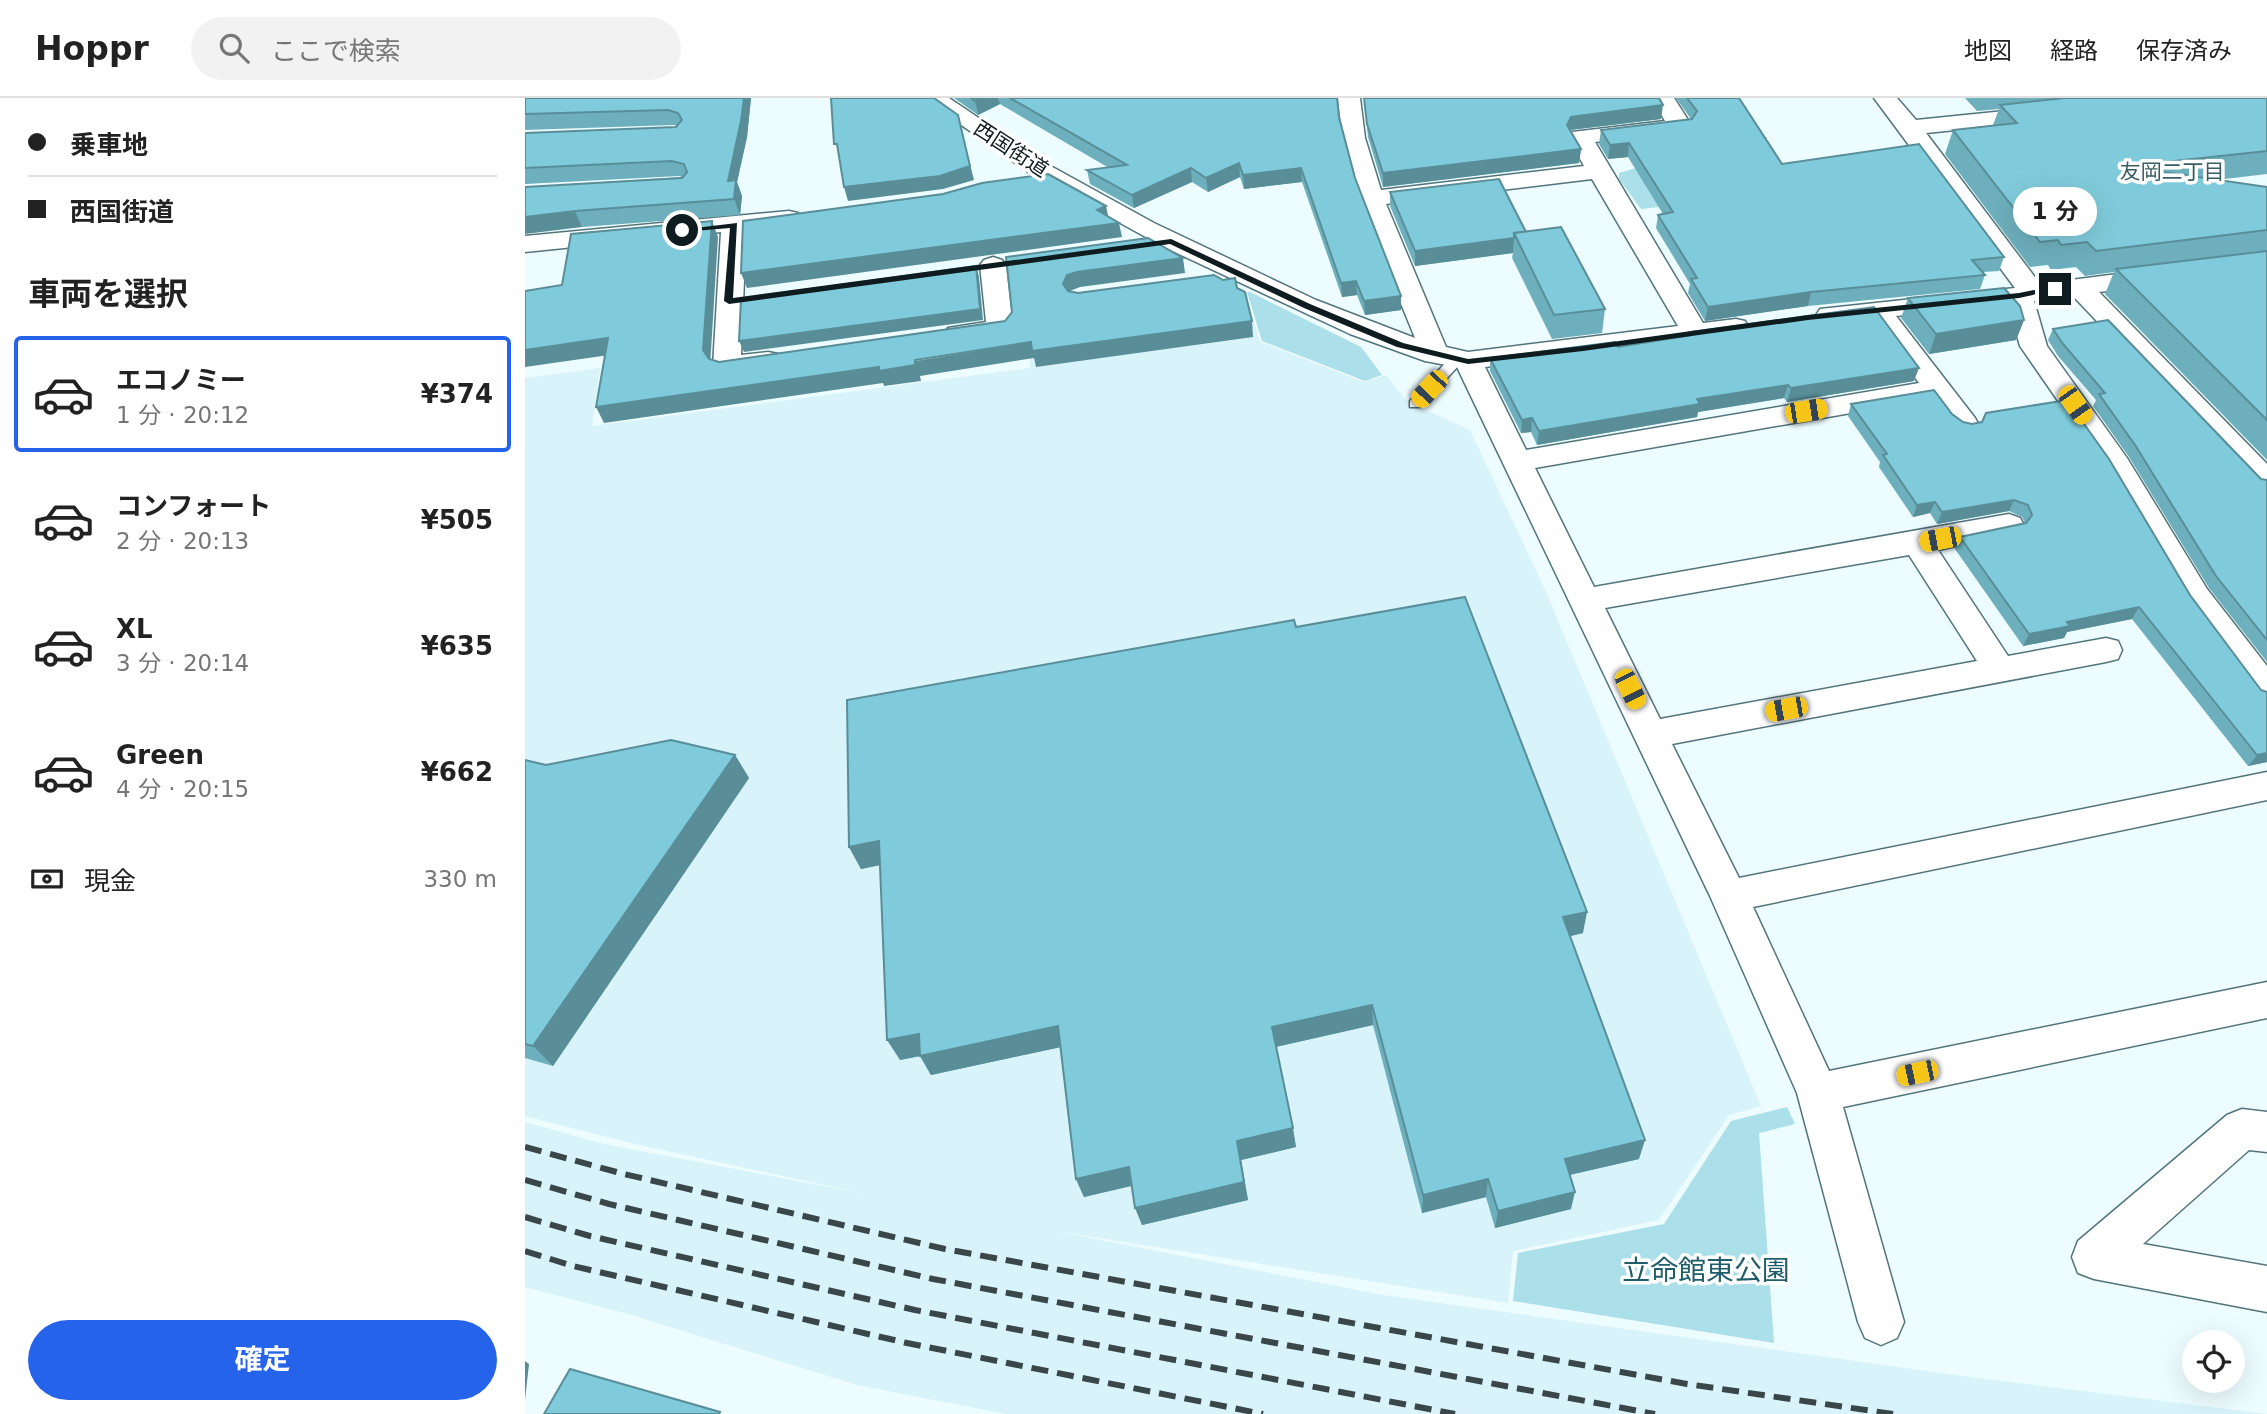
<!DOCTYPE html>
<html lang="ja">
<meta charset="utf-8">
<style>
body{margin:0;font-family:"DejaVu Sans","Noto Sans JP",sans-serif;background:#f2f2f2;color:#222;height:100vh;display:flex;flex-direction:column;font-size:26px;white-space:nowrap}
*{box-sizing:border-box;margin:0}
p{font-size:23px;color:#767676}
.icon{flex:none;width:38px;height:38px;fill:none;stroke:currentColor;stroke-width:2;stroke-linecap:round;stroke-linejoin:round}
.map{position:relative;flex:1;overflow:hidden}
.drawer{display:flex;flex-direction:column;background:#fff;width:525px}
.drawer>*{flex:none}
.guide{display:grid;align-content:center;height:154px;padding:0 28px;background:#fff}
.tools{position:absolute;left:1657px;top:1232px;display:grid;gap:14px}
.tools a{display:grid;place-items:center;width:63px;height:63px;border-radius:50%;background:#fff;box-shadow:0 7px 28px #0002;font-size:35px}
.end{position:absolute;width:32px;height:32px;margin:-16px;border:9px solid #0e1c1f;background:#fff;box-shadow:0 0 0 4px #fff}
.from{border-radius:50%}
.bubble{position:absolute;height:49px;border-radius:24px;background:#fff;box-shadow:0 7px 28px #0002;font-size:23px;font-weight:700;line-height:49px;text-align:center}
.car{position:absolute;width:21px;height:42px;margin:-21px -10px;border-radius:9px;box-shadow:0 0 5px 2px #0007;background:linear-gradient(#f5c518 24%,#345 0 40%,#f5c518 0 76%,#345 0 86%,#f5c518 0)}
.guide b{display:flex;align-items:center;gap:24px;height:66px;font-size:26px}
.guide b+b{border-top:2px solid #e0e0e0}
.guide i{width:18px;height:18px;background:#222}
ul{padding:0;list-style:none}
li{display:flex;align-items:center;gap:21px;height:116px;margin:0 14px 10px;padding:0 14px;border:4px solid transparent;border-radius:7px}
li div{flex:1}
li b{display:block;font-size:26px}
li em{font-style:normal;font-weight:700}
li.active{border-color:#2563eb}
li>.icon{width:63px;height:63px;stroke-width:1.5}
h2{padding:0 28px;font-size:32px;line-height:84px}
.pay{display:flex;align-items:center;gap:18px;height:77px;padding:0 28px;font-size:26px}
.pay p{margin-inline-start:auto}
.cta{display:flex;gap:14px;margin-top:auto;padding:14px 28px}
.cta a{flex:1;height:80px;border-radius:42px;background:#2563eb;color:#fff;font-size:28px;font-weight:700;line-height:80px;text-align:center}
header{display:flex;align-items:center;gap:42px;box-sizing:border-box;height:98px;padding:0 35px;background:#fff;border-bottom:2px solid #e0e0e0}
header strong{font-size:33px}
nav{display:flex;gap:38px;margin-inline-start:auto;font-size:24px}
.search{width:490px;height:63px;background:#f2f2f2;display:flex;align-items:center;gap:18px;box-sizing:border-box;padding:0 24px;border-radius:38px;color:#767676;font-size:26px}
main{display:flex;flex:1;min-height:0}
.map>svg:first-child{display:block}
.built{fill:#d8f3f9}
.green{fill:#abdfea}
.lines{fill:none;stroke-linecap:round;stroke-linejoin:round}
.service-casing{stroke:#52747b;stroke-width:3}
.minor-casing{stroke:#52747b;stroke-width:3}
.service{fill:#fff;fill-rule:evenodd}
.minor{fill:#fff;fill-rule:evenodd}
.rail{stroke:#39474a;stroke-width:6;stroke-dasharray:17 9;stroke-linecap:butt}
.wall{fill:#6dafbc}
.shaded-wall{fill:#598e99}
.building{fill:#7fcbdb;stroke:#598e99;stroke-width:2}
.route{fill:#0e1c1f}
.labels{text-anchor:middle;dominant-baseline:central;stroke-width:7;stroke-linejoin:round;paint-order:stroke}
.far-street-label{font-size:21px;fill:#0e1c1f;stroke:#fff}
.far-neighbourhood-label{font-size:21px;fill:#3c5d63;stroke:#fff}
.near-park-label{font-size:28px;fill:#1e5d69;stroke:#fff}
</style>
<header>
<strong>Hoppr</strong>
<div class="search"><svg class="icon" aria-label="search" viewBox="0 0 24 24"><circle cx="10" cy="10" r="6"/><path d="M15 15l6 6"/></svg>ここで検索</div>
<nav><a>地図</a><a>経路</a><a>保存済み</a></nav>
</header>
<main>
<section class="drawer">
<div class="guide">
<b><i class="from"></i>乗車地</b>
<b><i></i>西国街道</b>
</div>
<h2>車両を選択</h2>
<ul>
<li class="active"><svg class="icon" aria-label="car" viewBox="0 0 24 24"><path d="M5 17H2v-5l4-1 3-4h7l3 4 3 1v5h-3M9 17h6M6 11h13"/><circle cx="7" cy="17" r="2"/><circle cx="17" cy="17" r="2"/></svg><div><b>エコノミー</b><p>1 分 · 20:12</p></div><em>¥374</em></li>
<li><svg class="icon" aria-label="car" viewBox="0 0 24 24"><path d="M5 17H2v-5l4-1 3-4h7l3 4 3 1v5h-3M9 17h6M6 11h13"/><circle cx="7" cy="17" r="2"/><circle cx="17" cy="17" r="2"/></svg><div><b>コンフォート</b><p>2 分 · 20:13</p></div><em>¥505</em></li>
<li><svg class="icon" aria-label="car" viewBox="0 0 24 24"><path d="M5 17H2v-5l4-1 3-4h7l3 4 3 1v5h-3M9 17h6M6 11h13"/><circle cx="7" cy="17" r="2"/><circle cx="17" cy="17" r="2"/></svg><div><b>XL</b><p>3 分 · 20:14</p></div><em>¥635</em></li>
<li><svg class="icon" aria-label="car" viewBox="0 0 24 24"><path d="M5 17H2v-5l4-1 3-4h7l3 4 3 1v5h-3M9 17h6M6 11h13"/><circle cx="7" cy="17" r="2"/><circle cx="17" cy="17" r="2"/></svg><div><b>Green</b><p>4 分 · 20:15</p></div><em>¥662</em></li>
</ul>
<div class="pay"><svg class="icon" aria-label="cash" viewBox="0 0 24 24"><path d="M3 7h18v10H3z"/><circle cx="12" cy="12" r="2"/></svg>現金<p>330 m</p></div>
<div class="cta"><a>確定</a></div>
</section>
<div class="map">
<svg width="1742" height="1316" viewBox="0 0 1742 1316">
<rect width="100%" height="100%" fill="#edfcff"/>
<!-- built -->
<polygon class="built" points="728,220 735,244 839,284 861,277 883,304 945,332 1021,494 1236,1008 1204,1017 1134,1122 988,1153 983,1205 530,1133 858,1197 1445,1279 1742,1316 481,1316 332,1287 103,1216 0,1189 0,1024 79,1046 346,1097 110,1046 0,1018 0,280 75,270 67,328 505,270 504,249"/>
<!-- green -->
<g class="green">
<polygon points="1125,66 1151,107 1116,111 1094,81 1094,75"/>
<polygon points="725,194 836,249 857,277 840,283 737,243 722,194"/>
<polygon points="1262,1009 1270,1026 1234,1035 1249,1245 988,1203 993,1155 1139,1126 1206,1023"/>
</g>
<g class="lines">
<!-- service casing -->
<g class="service-casing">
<polygon id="service" points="932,257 939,261 937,264 895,309 885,309 885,303 927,258"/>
</g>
<!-- minor casing -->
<g class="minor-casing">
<g id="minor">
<path d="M 398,0 L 424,0 L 522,66 L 629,125 L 791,202 L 890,240 C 859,162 820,84 813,0 L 835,0 L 840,40 L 856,92 L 1059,68 L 1043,39 L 1047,34 L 1140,23 L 1127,0 L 1149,0 L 1167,28 L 1163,33 L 1070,44 L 1178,225 L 1211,221 L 1220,223 L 1224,229 L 1220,235 L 1211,237 L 960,269 L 1001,352 L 1394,285 L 1346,221 L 1304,225 L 1295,223 L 1291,217 L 1295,211 L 1490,190 L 1349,0 L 1372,0 L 1391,22 L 1518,9 L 1526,11 L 1529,16 L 1526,21 L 1518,23 L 1401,35 L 1515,186 L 1631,171 L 1640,174 L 1644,179 L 1640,184 L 1631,187 L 1574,194 L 1742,366 L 1742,394 L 1731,391 L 1548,198 L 1509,203 L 1522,248 L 1602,360 L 1682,491 L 1742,568 L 1742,606 L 1730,602 L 1660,507 L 1580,371 L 1495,248 L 1483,206 L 1371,218 L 1450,320 L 1454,327 L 1450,334 C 1427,340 1418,318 1406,301 L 1010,370 L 1069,489 L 1484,416 L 1495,420 L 1499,427 L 1495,434 L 1413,452 L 1483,558 L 1581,540 L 1593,543 L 1597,552 L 1593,561 L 1581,564 L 1147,646 L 1214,780 L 1742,674 L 1742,702 L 1228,809 L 1304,973 L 1742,884 L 1742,920 L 1318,1009 L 1379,1224 L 1372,1240 L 1356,1247 L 1340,1240 L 1333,1224 L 1272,995 L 1185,798 L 932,269 L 900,263 L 825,236 L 639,149 L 506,76 ZM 1067,81 L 1153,228 L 943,254 L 921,249 L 861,106 ZM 1384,457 L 1452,563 L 1135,621 L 1080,510 Z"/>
<path d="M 264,113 L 273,115 L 276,120 L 273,125 L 221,132 L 216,257 L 243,254 L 253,256 L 257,262 L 253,268 C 234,273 211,279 192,274 L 188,268 L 196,134 L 0,154 L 0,138 Z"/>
<path d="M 468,159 L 477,162 L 481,167 L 488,230 L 484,236 C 466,240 442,246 423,242 L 420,236 L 423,230 L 461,224 L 455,167 L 459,162 Z"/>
<polygon points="1717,1011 1742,1014 1742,1054 1724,1052 1618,1146 1742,1168 1742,1214 1569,1181 1553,1175 1547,1159 1553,1143 1702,1017"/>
</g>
</g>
<!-- service -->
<use href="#service" class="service"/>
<!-- minor -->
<use href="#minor" class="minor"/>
<!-- rail -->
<g class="rail">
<polyline points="0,1049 99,1076 420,1151 1162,1286 1368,1316"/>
<polyline points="0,1082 84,1106 408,1181 1130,1316"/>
<polyline points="0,1119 65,1138 390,1212 930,1316"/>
<polyline points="0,1153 48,1168 382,1245 738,1316"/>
</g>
</g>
<!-- wall -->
<g class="wall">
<polygon points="0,0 226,0 222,39 212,84 217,98 215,117 57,129 0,89 157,79 154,78 0,86 0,35 151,29 152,28 149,27 0,32"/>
<polygon points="429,0 812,0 814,19 830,80 876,212 840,217 832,197 817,199 777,84 719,91 715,79 683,94 667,84 609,110 565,86 562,72 584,70 475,6 453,17"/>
<polygon points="837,0 1134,0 1136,21 1045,32 1056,51 1054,65 858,89 843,39 839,1"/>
<polygon points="1151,0 1214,0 1257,66 1479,159 1474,173 1458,174 1460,177 1455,191 1283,208 1180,223 1163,195 1165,186 1131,130 1133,117 1138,116 1103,59 1083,61 1074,46 1076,32 1166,21"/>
<polygon points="1440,0 1742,0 1742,76 1691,82 1742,89 1742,362 1580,196 1589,174 1560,178 1551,169 1526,172 1523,167 1505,169 1420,56 1428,32 1468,27 1474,11 1452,13"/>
<polygon points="865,94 1001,134 1080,211 1077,235 1027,241 987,160 988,155 890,168 865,108"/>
<polygon points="1383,200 1499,222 1491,242 1404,256 1376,220"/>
<polygon points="1528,231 1736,381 1742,382 1742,564 1684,490 1604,359 1568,308 1571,302 1533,258 1523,242"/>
<polygon points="1165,234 1389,283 1262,304 1259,300 1173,314 1172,319 1012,347 1006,334 996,335 965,273 965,260 1093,249 1164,238"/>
<polygon points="1326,306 1427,316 1665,497 1736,592 1742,664 1723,668 1607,521 1542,534 1539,540 1498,548 1430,451 1435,439 1500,425 1497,419 1484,413 1412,426 1405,415 1388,419 1354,369 1355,364 1323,318"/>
<polygon points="771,529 1058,835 1045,838 1114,1061 1045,1077 1046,1111 970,1130 961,1099 897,1115 848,927 751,949 771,1049 716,1062 723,1102 617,1127 607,1087 559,1099 551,1081 535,949 406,977 395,958 375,962 355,767 336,771 324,749"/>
<polygon points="210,657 224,680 28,968 0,960 0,662 21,667"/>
</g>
<!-- shaded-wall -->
<g class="shaded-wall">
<polygon points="219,0 226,0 222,39 212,84 217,98 215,117 203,83"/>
<polygon points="456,0 473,0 475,6 453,17 450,3"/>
<polygon points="1138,7 1136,21 1045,32 1042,27 1046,19"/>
<polygon points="433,17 449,82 418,91 323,103 319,89"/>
<polygon points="1104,45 1103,59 1083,61 1085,47"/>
<polygon points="1056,51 1054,65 858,89 858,75"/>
<polygon points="714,65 715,79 683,94 681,80"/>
<polygon points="666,70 667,84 609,110 607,97"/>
<polygon points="776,70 777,84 719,91 718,77"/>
<polygon points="581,108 584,122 572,112"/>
<polygon points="50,113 57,129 0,136 0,119"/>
<polygon points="187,123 193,139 185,268 178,252"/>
<polygon points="594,125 597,139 222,190 216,175"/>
<polygon points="989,140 988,155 890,168 890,153"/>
<polygon points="658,160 660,175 555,189 545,193 541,201 538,186 542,177 552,174"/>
<polygon points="451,168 454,179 458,222 219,254 214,243"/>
<polygon points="831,183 832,197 817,199 816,185"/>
<polygon points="1286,194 1283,208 1180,223 1183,209"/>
<polygon points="876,198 876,212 840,217 839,203"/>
<polygon points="1499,222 1491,242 1404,256 1411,236"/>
<polygon points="727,223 728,239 511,269 509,260 395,278 396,283 359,288 358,285 79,325 71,309 354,269 506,244"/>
<polygon points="83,240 91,256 0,269 0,252"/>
<polygon points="1394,270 1389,283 1262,304 1266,290"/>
<polygon points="1263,287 1259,300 1173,314 1172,319 1012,347 1014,333 1172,301"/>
<polygon points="1007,320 1006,334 996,335 997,322"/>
<polygon points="1489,402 1484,413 1412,426 1417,414"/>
<polygon points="1410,404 1405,415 1388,419 1392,407"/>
<polygon points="1614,509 1607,521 1542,534 1539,540 1498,548 1504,536 1542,524"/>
<polygon points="1742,655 1742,664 1723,668 1732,657"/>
<polygon points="210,657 224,680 28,968 8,948"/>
<polygon points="354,743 365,765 336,771 324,749"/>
<polygon points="1062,814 1058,835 1034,841 1038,819"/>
<polygon points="847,907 848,927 750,949 747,929"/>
<polygon points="533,928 541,948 406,977 395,958 375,962 362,942 394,936"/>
<polygon points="768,1030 771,1049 716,1062 723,1102 617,1127 610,1110 712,1043"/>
<polygon points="1120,1042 1114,1061 1035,1079 1040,1061"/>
<polygon points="604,1069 611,1087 559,1099 551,1081"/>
<polygon points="963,1081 961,1099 897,1115 898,1097"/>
<polygon points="1050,1094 1046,1111 970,1130 973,1113"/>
<polygon points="0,1263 4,1266 0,1302"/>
</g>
<!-- building -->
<g class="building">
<polygon points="0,0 219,0 216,23 203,83 211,82 209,101 50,113 0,119 0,89 157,80 162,74 159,66 147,63 0,70 0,35 151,29 157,22 153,15 143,12 0,16"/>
<polygon points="306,0 409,0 433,17 445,68 415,78 319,89 312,46 309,46"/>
<polygon points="446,0 456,0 450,3"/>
<polygon points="485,0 812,0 814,19 830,80 876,198 839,203 831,183 816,185 776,70 718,77 714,65 681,80 666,70 607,97 562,72 602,67"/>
<polygon points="839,0 1134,0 1138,7 1046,19 1042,27 1056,51 858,75 842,26"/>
<polygon points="1162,0 1214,0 1257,66 1394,46 1479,159 1447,162 1460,177 1286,194 1183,209 1166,181 1172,180 1133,117 1148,114 1104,45 1085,47 1076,32 1167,21 1172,13"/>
<polygon points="1539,0 1742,0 1742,53 1631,65 1631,73 1742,89 1742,132 1571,153 1562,144 1536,147 1533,142 1515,144 1428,32 1492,25 1475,7"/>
<polygon points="523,76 581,108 572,112 594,125 216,175 218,123 418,96 457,85"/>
<polygon points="974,81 1001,134 989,135 989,140 890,153 865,94"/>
<polygon points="187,123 178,252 184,261 194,264 480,223 487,214 481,159 623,140 658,160 552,174 542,177 538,186 543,193 553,195 689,177 698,182 710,180 712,190 720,194 727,223 507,253 506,244 390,262 390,267 354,273 354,269 71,309 83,240 0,252 0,193 37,187 46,136"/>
<polygon points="1036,129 1080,211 1029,217 989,135"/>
<polygon points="1742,153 1742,322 1591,171"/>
<polygon points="451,168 455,211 214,243 216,201"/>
<polygon points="1479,190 1495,208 1499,222 1411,236 1383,200"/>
<polygon points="1349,209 1394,270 1266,290 1263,287 1172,301 1175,306 1014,333 1007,320 997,322 965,260 1090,244 1093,249 1167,237 1165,234"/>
<polygon points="1583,222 1736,381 1742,382 1742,542 1691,478 1610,347 1574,296 1580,295 1538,246 1528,231"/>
<polygon points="1409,292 1427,316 1438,324 1447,326 1457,324 1461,315 1542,302 1584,361 1665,497 1736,592 1742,594 1742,655 1732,657 1614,509 1542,524 1545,528 1504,536 1435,439 1501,425 1507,417 1503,407 1489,402 1417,414 1410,404 1392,407 1358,357 1362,356 1326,306"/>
<polygon points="940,499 1062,814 1038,819 1120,1042 1040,1061 1050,1094 973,1113 963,1081 898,1097 847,907 747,929 768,1030 712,1043 719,1084 610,1110 604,1069 551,1081 533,928 395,958 394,936 362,942 354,743 324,749 322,602 769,522 771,529"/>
<polygon points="146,642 210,657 8,948 0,946 0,662 21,667"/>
<polygon points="45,1271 195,1314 194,1316 19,1316"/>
</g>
<!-- route -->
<polygon class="route" points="212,125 208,200 646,141 785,206 878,245 943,261 1058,248 1283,217 1494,195 1530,188 1534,191 1494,200 1283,222 1058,253 943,266 872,249 779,210 645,146 204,206 199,203 205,130 157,134 153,132"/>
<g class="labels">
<!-- far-street labels -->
<g class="far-street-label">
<text transform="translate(486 51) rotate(33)">西国街道</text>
</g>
<!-- far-neighbourhood labels -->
<g class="far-neighbourhood-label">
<text x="1647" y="74">友岡二丁目</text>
</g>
<!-- near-park labels -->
<g class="near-park-label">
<text x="1181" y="1172">立命館東公園</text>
</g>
</g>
</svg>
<div class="tools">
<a><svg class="icon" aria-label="locate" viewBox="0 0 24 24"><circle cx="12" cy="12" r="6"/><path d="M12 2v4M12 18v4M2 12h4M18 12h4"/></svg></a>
</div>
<i class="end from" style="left:157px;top:132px"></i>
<i class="end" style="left:1530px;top:191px"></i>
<div class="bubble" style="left:1488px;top:89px;width:84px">1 分</div>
<i class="car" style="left:904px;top:291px;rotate:223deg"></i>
<i class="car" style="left:1550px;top:307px;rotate:145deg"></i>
<i class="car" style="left:1281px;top:313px;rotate:81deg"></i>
<i class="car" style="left:1415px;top:441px;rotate:259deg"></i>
<i class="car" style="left:1105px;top:591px;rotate:154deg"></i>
<i class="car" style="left:1261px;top:611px;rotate:260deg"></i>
<i class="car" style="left:1392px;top:975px;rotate:258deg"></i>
</div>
</main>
